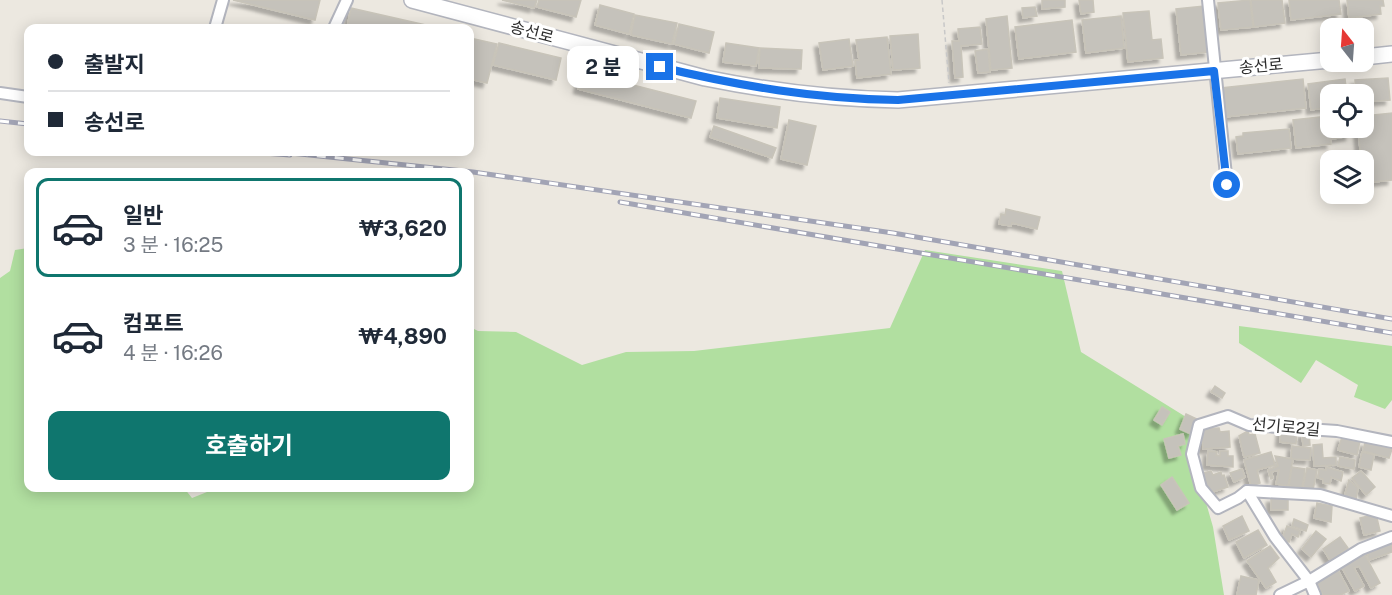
<!DOCTYPE html>
<html lang="ko">
<meta charset="utf-8">
<style>
body{margin:0;font-family:"Public Sans","Noto Sans KR",sans-serif;background:#f6f6f7;color:#1f2937;height:100vh;display:flex;flex-direction:column;font-size:22px;white-space:nowrap}
*{box-sizing:border-box;margin:0}
p{font-size:20px;color:#747a83}
.icon{flex:none;width:33px;height:33px;fill:none;stroke:currentColor;stroke-width:2;stroke-linecap:round;stroke-linejoin:round}
.map{position:relative;flex:1;overflow:hidden}
.details{position:absolute;left:24px;top:168px;width:450px;height:324px;display:flex;flex-direction:column;background:#fff;border-radius:12px;box-shadow:0 3px 15px #0003}
.details>*{flex:none}
.guide{position:absolute;left:24px;top:24px;width:450px;height:132px;border-radius:12px;box-shadow:0 3px 15px #0003;display:grid;align-content:center;height:132px;padding:0 24px;background:#fff}
.needle{width:39px;rotate:343deg}
.buttons{position:absolute;left:1320px;top:18px;display:grid;gap:12px}
.buttons a{display:grid;place-items:center;width:54px;height:54px;border-radius:12px;background:#fff;box-shadow:0 3px 15px #0003;font-size:30px}
.end{position:absolute;width:27px;height:27px;margin:-14px;border:8px solid #1a73e8;background:#fff;box-shadow:0 0 0 3px #fff}
.from{border-radius:50%}
.bubble{position:absolute;height:42px;border-radius:12px;background:#fff;box-shadow:0 3px 15px #0003;font-size:20px;font-weight:700;line-height:42px;text-align:center}
.guide b{display:flex;align-items:center;gap:21px;height:57px;font-size:22px}
.guide b+b{border-top:2px solid #e0e1e3}
.guide i{width:15px;height:15px;background:#1f2937}
ul{padding:10px 0 0;list-style:none}
li{display:flex;align-items:center;gap:18px;height:99px;margin:0 12px 9px;padding:0 12px;border:3px solid transparent;border-radius:12px}
li div{flex:1}
li b{display:block;font-size:22px}
li em{font-style:normal;font-weight:700}
li.on{border-color:#0f766e}
li>.icon{width:54px;height:54px;stroke-width:1.5}
.cta{display:flex;gap:12px;margin-top:auto;padding:12px 24px}
.cta a{flex:1;height:69px;border-radius:12px;background:#0f766e;color:#fff;font-size:24px;font-weight:700;line-height:69px;text-align:center}
.map>svg:first-child{display:block}
.green{fill:#b1dfa0}
.building{fill:#c5c2bb;stroke:#c8c4b9;stroke-width:1.5;filter:url(#shadow)}
.lines{fill:none;stroke-linecap:round;stroke-linejoin:round}
.minor-casing{stroke:#b3b5be;stroke-width:14}
.secondary-casing{stroke:#b3b5be;stroke-width:18}
.path{stroke:#c8c8c8;stroke-width:1.5;stroke-dasharray:4.5 3;stroke-linecap:butt}
.minor{stroke:#fff;stroke-width:10}
.secondary{stroke:#fff;stroke-width:15}
.rail-casing{stroke:#a2a4b5;stroke-width:5}
.rail{stroke:#fff;stroke-width:3;stroke-dasharray:9;stroke-linecap:butt}
.route{stroke:#1a73e8;stroke-width:8}
.labels{text-anchor:middle;dominant-baseline:central;stroke-width:6;stroke-linejoin:round;paint-order:stroke}
.street-label{font-size:16px;fill:#2c2c2c;stroke:#fff}
</style>
<div class="map">
<svg width="1392" height="595" viewBox="0 0 1392 595">
<defs>
<filter id="shadow"><feDropShadow dx="-4.5" dy="4.5" stdDeviation="1.5" flood-color="#0004"/></filter>
</defs>
<rect width="100%" height="100%" fill="#ece8e0"/>
<!-- green -->
<g class="green">
<polygon points="28,248 28,488 184,488 192,498 217,488 470,488 470,327 478,331 516,332 582,365 626,352 694,351 890,328 925,250 1062,271 1081,352 1199,425 1192,454 1213,527 1224,595 0,595 0,278 10,271 15,250"/>
<polygon points="1239,326 1392,346 1392,400 1385,409 1354,397 1358,385 1316,360 1301,383 1239,343"/>
</g>
<!-- building -->
<g class="building">
<polygon points="233,0 320,0 315,20"/>
<polygon points="502,0 537,0 534,8"/>
<polygon points="539,0 581,0 576,17 537,7"/>
<polygon points="1042,0 1065,0 1065,7 1042,9"/>
<polygon points="1079,0 1093,0 1094,12 1081,14"/>
<polygon points="1250,0 1253,27 1221,30 1218,3"/>
<polygon points="1251,0 1282,0 1285,23 1254,27"/>
<polygon points="1289,0 1339,0 1341,14 1291,20"/>
<polygon points="1347,0 1383,0 1384,6 1380,6 1381,14 1349,18"/>
<polygon points="600,5 634,14 629,34 595,25"/>
<polygon points="1204,6 1209,52 1181,55 1176,9"/>
<polygon points="1035,7 1037,16 1023,18 1022,8"/>
<polygon points="351,8 439,28 347,28"/>
<polygon points="1149,11 1152,40 1161,39 1163,58 1128,62 1123,13"/>
<polygon points="635,15 677,23 672,44 631,35"/>
<polygon points="1007,16 1012,68 991,70 986,19"/>
<polygon points="1121,16 1124,48 1086,53 1082,20"/>
<polygon points="1072,20 1076,52 1019,59 1015,27"/>
<polygon points="679,24 714,32 709,53 674,44"/>
<polygon points="980,27 982,44 961,46 963,77 955,78 952,41 959,41 958,29"/>
<polygon points="918,34 920,68 893,70 890,36"/>
<polygon points="887,37 891,74 857,78 855,60 859,60 856,40"/>
<polygon points="470,38 497,44 487,83 470,79"/>
<polygon points="849,39 853,66 823,70 819,43"/>
<polygon points="499,43 561,58 556,80 493,65"/>
<polygon points="726,43 759,48 756,66 723,62"/>
<polygon points="760,48 802,50 801,69 759,68"/>
<polygon points="988,49 990,72 978,73 975,51"/>
<polygon points="582,72 696,101 691,118 578,89"/>
<polygon points="1388,78 1390,100 1364,102 1364,94 1356,94 1355,80"/>
<polygon points="1303,79 1306,108 1225,117 1221,88"/>
<polygon points="1345,79 1347,94 1330,94 1330,107 1311,110 1308,84"/>
<polygon points="720,98 780,107 777,128 717,118"/>
<polygon points="1392,113 1392,180 1364,183 1364,160 1361,160 1358,128 1364,128 1364,116"/>
<polygon points="1328,116 1331,144 1296,148 1293,120"/>
<polygon points="789,120 816,126 807,165 781,159"/>
<polygon points="714,126 776,148 772,158 710,137"/>
<polygon points="1331,128 1349,128 1350,136 1333,139"/>
<polygon points="1289,129 1291,148 1238,154 1236,137 1243,136 1243,133"/>
<polygon points="1006,209 1040,217 1037,229 1012,223 1011,226 999,224 1001,214 1005,215"/>
<polygon points="1215,386 1225,393 1222,398 1211,392"/>
<polygon points="1162,407 1170,412 1162,425 1154,420"/>
<polygon points="1186,414 1199,420 1191,434 1180,429"/>
<polygon points="1219,428 1220,432 1229,431 1230,447 1203,449 1202,429"/>
<polygon points="1281,430 1297,432 1296,444 1280,442"/>
<polygon points="1248,431 1249,435 1255,434 1260,453 1244,457 1239,436"/>
<polygon points="1302,433 1309,433 1310,445 1303,446"/>
<polygon points="1183,434 1185,444 1178,446 1181,455 1169,458 1164,439"/>
<polygon points="1342,437 1360,441 1357,455 1338,450"/>
<polygon points="1365,442 1392,449 1389,458 1363,451"/>
<polygon points="1322,444 1323,458 1336,457 1336,465 1314,466 1313,445"/>
<polygon points="1292,446 1311,448 1310,460 1291,459"/>
<polygon points="1208,451 1217,452 1216,455 1220,456 1220,451 1228,451 1228,456 1233,456 1233,467 1207,465"/>
<polygon points="1271,452 1275,465 1257,470 1260,483 1251,486 1244,460"/>
<polygon points="1362,452 1374,455 1371,470 1359,467"/>
<polygon points="1275,456 1293,459 1288,486 1276,484 1279,470 1271,472 1273,478 1271,479 1268,470 1278,466"/>
<polygon points="1340,457 1355,460 1354,469 1338,466"/>
<polygon points="1292,467 1305,469 1302,488 1289,486"/>
<polygon points="1326,467 1343,472 1341,481 1331,477 1330,484 1323,483 1323,479 1318,478 1319,469 1326,470"/>
<polygon points="1307,468 1317,470 1313,490 1303,488"/>
<polygon points="1242,469 1245,477 1234,482 1230,473"/>
<polygon points="1211,471 1213,475 1221,472 1222,476 1224,475 1228,487 1209,493 1203,473"/>
<polygon points="1361,471 1375,487 1366,495 1352,478"/>
<polygon points="1172,477 1189,503 1177,510 1161,485"/>
<polygon points="1349,480 1358,488 1356,500 1344,498"/>
<rect x="1271" y="498" width="17" height="12"/>
<polygon points="1317,503 1332,506 1331,522 1314,518"/>
<polygon points="1376,514 1380,531 1364,535 1360,518"/>
<polygon points="1242,516 1249,531 1229,540 1223,526"/>
<polygon points="1294,519 1308,525 1306,531 1292,526"/>
<polygon points="1287,526 1300,531 1298,537 1292,534 1289,542 1282,539"/>
<polygon points="1258,530 1267,545 1244,558 1236,542"/>
<polygon points="1316,531 1326,539 1311,557 1302,549"/>
<polygon points="1340,537 1348,548 1330,560 1323,549"/>
<polygon points="1391,540 1392,552 1369,560 1366,548"/>
<polygon points="1270,546 1279,558 1268,568 1276,582 1266,588 1247,561"/>
<polygon points="1364,553 1380,583 1371,588 1359,566 1354,568 1364,586 1355,591 1341,566"/>
<polygon points="1337,568 1349,591 1340,595 1323,595 1315,579"/>
<polygon points="1241,576 1259,580 1256,595 1237,595"/>
</g>
<g class="lines">
<!-- minor casing -->
<g class="minor-casing">
<g id="minor">
<polyline points="1208,0 1227,185"/>
<polyline points="215,28 223,0"/>
<polyline points="334,28 347,0"/>
<polyline points="0,93 28,97"/>
<polyline points="1392,442 1337,431 1249,425 1228,416 1199,425 1192,454 1201,488 1218,508 1238,498 1247,491 1320,495 1392,516"/>
<polyline points="1247,491 1275,537 1309,581 1361,549 1392,537"/>
<polyline points="1280,595 1309,581 1315,595"/>
</g>
</g>
<!-- secondary casing -->
<g class="secondary-casing">
<g id="secondary">
<path d="M 412,0 L 705,78 C 769,91 832,99 898,100 L 1330,60"/>
<polyline points="1364,57 1392,54"/>
</g>
</g>
<!-- path -->
<polyline class="path" points="942,0 949,83"/>
<!-- minor -->
<use href="#minor" class="minor"/>
<!-- secondary -->
<use href="#secondary" class="secondary"/>
<!-- rail casing -->
<g class="rail-casing">
<g id="rail">
<polyline points="0,121 28,124"/>
<polyline points="252,152 290,155"/>
<polyline points="281,152 473,172 893,233 1392,319"/>
<polyline points="620,202 1392,333"/>
</g>
</g>
<!-- rail -->
<use href="#rail" class="rail"/>
</g>
<g class="lines">
<!-- route -->
<path class="route" d="M 660,67 C 740,86 815,99 898,100 L 1214,71 L 1227,185"/>
</g>
<g class="labels">
<!-- street labels -->
<g class="street-label">
<text transform="translate(532 32) rotate(15)">송선로</text>
<text transform="translate(1261 66) rotate(-5)">송선로</text>
<text transform="translate(1286 427) rotate(5)">선기로2길</text>
</g>
</g>
</svg>
<div class="buttons">
<a><svg class="needle" viewBox="-14 -14 28 28"><path d="M0-13l5 13h-10z" fill="#e53935"/><path d="M0 13l5-13h-10z" fill="#747a83"/></svg></a>
<a><svg class="icon" aria-label="locate" viewBox="0 0 24 24"><circle cx="12" cy="12" r="6"/><path d="M12 2v4M12 18v4M2 12h4M18 12h4"/></svg></a>
<a><svg class="icon" aria-label="layers" viewBox="0 0 24 24"><path d="M12 4l9 5-9 5-9-5zM3 14l9 5 9-5"/></svg></a>
</div>
<i class="end from" style="left:1227px;top:185px"></i>
<i class="end" style="left:660px;top:67px"></i>
<div class="bubble" style="left:567px;top:46px;width:72px">2 분</div>
<div class="guide">
<b><i class="from"></i>출발지</b>
<b><i></i>송선로</b>
</div>
<section class="details">
<ul>
<li class="on"><svg class="icon" aria-label="car" viewBox="0 0 24 24"><path d="M5 17H2v-5l4-1 3-4h7l3 4 3 1v5h-3M9 17h6M6 11h13"/><circle cx="7" cy="17" r="2"/><circle cx="17" cy="17" r="2"/></svg><div><b>일반</b><p>3 분 · 16:25</p></div><em>₩3,620</em></li>
<li><svg class="icon" aria-label="car" viewBox="0 0 24 24"><path d="M5 17H2v-5l4-1 3-4h7l3 4 3 1v5h-3M9 17h6M6 11h13"/><circle cx="7" cy="17" r="2"/><circle cx="17" cy="17" r="2"/></svg><div><b>컴포트</b><p>4 분 · 16:26</p></div><em>₩4,890</em></li>
</ul>
<div class="cta"><a>호출하기</a></div>
</section>
</div>
